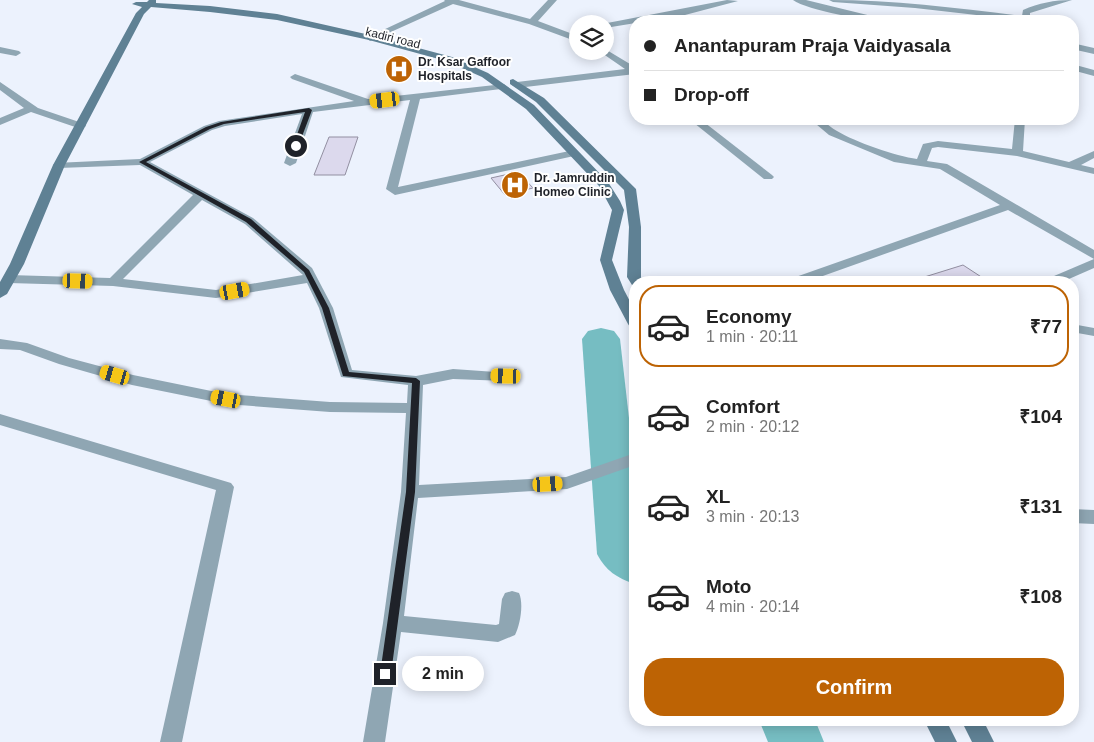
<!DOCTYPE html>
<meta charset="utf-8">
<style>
body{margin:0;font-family:Arial,sans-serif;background:#f6f6f6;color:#222;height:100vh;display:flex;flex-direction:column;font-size:19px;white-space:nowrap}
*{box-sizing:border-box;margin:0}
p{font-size:16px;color:#767676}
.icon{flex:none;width:28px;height:28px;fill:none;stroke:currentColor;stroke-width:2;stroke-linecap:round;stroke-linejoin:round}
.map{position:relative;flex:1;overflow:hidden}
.drawer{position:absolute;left:629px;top:276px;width:450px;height:450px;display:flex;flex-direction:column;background:#fff;border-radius:20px;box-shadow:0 2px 12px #0003}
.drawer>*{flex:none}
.guide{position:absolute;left:629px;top:15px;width:450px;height:110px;border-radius:20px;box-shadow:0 2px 12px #0003;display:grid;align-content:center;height:110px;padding:0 15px;background:#fff}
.buttons{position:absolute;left:569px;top:15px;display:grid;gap:10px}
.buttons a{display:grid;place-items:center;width:45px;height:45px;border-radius:50%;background:#fff;box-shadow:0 2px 12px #0003;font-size:25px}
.end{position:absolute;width:22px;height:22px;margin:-11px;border:6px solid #1f2229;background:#fff;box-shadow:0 0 0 2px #fff}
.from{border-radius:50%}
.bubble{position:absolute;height:35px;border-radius:18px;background:#fff;box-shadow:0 2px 12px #0003;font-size:16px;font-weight:800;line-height:35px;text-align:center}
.car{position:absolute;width:15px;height:30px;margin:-15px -8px;border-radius:6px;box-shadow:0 0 4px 1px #0007;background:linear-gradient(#f5c518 24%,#345 0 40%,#f5c518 0 76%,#345 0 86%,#f5c518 0)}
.guide b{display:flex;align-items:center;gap:18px;height:48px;font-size:19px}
.guide b+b{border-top:1px solid #e0e0e0}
.guide i{width:12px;height:12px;background:#222}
ul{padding:9px 0 0;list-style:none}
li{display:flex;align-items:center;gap:15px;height:82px;margin:0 10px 8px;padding:0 5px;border:2px solid transparent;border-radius:20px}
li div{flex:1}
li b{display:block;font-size:19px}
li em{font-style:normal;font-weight:800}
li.current{border-color:#bd6304}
li>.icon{width:45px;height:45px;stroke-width:1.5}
.primary-button{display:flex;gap:10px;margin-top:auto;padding:10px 15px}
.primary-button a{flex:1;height:58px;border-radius:20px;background:#bd6304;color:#fff;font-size:20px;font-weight:800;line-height:58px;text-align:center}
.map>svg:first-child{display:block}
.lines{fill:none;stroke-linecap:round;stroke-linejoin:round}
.river{fill:#76bdc2;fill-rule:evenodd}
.building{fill:#dcd9ed;stroke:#928fa1}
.street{fill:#8fa6b3;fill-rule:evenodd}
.secondary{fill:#5f8194;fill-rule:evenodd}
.route{fill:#1f2229}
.labels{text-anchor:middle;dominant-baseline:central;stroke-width:4;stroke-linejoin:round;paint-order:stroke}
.far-street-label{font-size:12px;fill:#1f2229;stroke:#fff}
.far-poi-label{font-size:12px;font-weight:bold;fill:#1f2229;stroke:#fff;text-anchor:start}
</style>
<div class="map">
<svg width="1094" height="742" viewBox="0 0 1094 742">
<rect width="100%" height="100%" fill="#ecf2fd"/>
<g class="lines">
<!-- river -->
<g class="river">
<path d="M 601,328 L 614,331 L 620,339 L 635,471 L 635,584 C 617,578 606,571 597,554 L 582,339 L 588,331 Z"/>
<polygon points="759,720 815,720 824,742 768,742"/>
</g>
</g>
<!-- building -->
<g class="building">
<polygon points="329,137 358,137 345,175 314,175"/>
<polygon points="518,172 533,188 505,195 491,178"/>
<polygon points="963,265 989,282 919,282 918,279"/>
</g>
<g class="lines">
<!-- street -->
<g class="street">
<polygon points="444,0 459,0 530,19 548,0 557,0 538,21 578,36 578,42 529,24 453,4 373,40 370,41 366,38 445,1"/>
<polygon points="727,0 738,1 685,15 605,28 605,24 602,24"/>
<path d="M 793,0 L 806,0 L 892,21 C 873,22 808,11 793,0 Z"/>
<path d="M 829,0 C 894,0 958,8 1022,16 L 1023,10 C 1039,3 1054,0 1072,0 L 1030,13 L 1030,21 L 915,8 L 833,2 Z"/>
<polygon points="1072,43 1094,48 1094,54 1072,49"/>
<polygon points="0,47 19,51 21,53 16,56 0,53"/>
<polygon points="605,49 635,67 635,74 517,88 512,85 517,82 625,69 599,51 605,51"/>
<polygon points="1072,64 1094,70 1094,76 1072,70"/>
<path d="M 295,74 L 368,99 L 504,84 L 506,86 L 501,89 L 420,99 L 398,187 L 574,150 L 579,153 L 574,156 L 395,195 L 386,189 L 410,100 L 313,112 L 296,163 L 290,166 L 284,163 L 302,114 L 225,126 L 212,130 L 150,162 L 253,218 L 312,268 L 333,308 L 352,370 L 416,376 L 453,369 L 511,373 L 514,376 L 511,379 L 506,381 L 453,379 L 423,385 L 419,485 L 566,477 L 635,453 L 635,465 L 567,489 L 418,498 L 404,616 L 496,625 L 499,624 L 502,599 L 505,593 L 512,591 L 519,593 C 524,604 520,625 515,635 L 498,642 L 401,632 L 385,742 L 363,742 L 383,623 L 401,492 L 406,413 L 330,412 L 226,404 L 132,385 L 59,364 L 20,350 L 0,349 L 0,339 L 27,343 L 69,358 L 133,375 L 226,394 L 330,402 L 407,403 L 408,385 L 341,377 L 319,308 L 307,283 L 216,298 L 113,286 L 9,283 L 2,279 L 9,275 L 110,278 L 193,195 L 140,165 L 59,168 L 55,167 L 53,165 L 55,163 L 140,159 L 204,126 L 219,121 L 354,101 L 292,79 L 290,77 ZM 202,200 L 245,224 L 303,275 L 216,290 L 123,279 Z"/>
<polygon points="0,82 38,108 85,124 86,126 81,129 31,112 0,125 0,118 24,108 0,90"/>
<polygon points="689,119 700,119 772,175 774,177 772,179 764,179"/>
<path d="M 810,119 C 825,118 825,124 837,131 C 855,142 896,156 917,159 L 923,144 L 938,141 L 1012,149 L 1015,119 L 1025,119 L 1023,151 L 1069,162 L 1094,151 L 1094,158 L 1081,165 L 1094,168 L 1094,174 L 1017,156 L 938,147 L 932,148 L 927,161 L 947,164 L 1094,250 L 1094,259 L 1008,210 L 806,282 L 789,282 L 790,279 L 1000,205 L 940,169 L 894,162 L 829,135 Z"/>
<polygon points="1094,259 1094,268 1062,282 1045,282 1047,279"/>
<polygon points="1072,324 1094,328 1094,336 1072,332"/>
<polygon points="0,414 231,483 234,487 182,742 160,742 216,490 0,425"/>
<polygon points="1072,509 1094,510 1094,524 1072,523"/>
</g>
<!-- secondary -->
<g class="secondary">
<polygon points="149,0 156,0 156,3 210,6 277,14 370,35 452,57 488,73 534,105 608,182 620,201 624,210 612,260 624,290 635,311 635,328 630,327 628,324 610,290 600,260 612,210 599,186 526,109 482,77 446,61 369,40 277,20 210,12 151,7 144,14 65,165 24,264 7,294 0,298 0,282 10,264 53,165 136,13 142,7 132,4 136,2 147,2"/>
<polygon points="513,79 544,98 636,189 641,227 641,277 643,282 635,282 635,286 632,285 627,277 629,227 624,190 536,102 510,84 510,80"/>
<polygon points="924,720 946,720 957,742 935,742"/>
<polygon points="961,720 983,720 994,742 972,742"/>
</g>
</g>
<!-- route -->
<polygon class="route" points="309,108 312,110 298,147 293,146 305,112 224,124 210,129 146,162 251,219 309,270 329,308 349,372 416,378 420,381 415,492 391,674 389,677 385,679 381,677 380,674 406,492 412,383 343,376 322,308 304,272 246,222 139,162 206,127 221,122"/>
<!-- icons -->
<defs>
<g id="hospital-disc" transform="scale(1.4375)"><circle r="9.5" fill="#bd6304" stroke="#fff"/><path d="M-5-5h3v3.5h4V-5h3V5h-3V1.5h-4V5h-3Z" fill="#fff"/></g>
</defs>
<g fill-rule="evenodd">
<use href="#hospital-disc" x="399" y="69"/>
<use href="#hospital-disc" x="515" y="185"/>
</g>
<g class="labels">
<!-- far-street labels -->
<g class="far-street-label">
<text transform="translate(393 38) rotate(14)">kadiri road</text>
</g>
<!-- far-poi labels -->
<g class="far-poi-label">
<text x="418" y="62">Dr. Ksar Gaffoor<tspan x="418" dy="14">Hospitals</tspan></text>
<text x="534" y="178">Dr. Jamruddin<tspan x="534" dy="14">Homeo Clinic</tspan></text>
</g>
</g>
</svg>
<div class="buttons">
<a><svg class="icon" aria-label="layers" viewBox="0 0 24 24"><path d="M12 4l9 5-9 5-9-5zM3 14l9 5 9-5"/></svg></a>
</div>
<i class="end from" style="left:296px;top:146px"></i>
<i class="end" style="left:385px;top:674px"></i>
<div class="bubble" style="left:402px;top:656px;width:82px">2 min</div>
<i class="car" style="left:385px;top:100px;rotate:263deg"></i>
<i class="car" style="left:78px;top:281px;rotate:92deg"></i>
<i class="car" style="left:235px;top:291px;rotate:80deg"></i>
<i class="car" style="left:115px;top:375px;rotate:286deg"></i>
<i class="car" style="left:506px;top:376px;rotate:272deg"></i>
<i class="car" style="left:226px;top:399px;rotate:281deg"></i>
<i class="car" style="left:548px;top:484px;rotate:87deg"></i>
<div class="guide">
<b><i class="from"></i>Anantapuram Praja Vaidyasala</b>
<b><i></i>Drop-off</b>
</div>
<section class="drawer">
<ul>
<li class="current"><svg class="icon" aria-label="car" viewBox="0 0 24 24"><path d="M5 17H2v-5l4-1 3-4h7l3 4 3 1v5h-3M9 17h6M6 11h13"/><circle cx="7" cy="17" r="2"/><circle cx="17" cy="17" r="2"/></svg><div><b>Economy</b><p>1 min · 20:11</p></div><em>₹77</em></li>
<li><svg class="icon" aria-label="car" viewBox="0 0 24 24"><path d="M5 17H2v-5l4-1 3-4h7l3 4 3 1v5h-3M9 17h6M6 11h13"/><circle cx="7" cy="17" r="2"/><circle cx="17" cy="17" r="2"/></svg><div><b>Comfort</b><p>2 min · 20:12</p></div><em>₹104</em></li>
<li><svg class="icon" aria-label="car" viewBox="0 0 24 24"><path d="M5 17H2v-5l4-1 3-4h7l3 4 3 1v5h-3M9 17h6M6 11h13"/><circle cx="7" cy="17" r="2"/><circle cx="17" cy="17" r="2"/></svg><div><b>XL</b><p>3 min · 20:13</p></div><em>₹131</em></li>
<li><svg class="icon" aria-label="car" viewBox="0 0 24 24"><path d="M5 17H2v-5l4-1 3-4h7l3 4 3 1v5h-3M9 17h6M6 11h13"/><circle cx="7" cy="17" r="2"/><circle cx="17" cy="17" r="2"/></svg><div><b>Moto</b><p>4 min · 20:14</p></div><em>₹108</em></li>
</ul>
<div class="primary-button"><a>Confirm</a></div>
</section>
</div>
